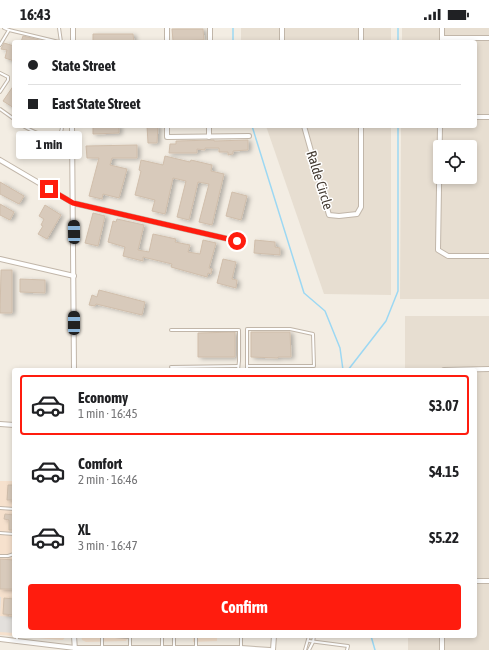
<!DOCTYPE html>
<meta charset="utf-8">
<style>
body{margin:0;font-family:"Asap Condensed",sans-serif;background:#f6f6f6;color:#202124;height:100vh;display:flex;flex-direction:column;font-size:15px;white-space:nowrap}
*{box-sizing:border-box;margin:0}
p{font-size:13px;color:#757577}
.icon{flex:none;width:22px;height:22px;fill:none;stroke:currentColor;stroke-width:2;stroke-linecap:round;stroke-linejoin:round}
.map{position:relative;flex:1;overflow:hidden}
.sheet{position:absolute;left:12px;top:340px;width:465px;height:270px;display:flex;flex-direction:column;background:#fff;border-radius:4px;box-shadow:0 2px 6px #0003}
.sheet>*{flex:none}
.hud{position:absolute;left:12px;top:12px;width:465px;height:88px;border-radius:4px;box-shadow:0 2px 6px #0003;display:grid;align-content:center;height:88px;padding:0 16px;background:#fff}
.buttons{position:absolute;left:433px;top:112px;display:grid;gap:8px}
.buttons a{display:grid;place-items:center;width:44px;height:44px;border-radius:4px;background:#fff;box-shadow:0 2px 6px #0003;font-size:20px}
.end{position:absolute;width:18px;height:18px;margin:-9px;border:5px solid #ff1c0e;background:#fff;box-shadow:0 0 0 2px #fff}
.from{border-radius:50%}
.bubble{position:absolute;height:28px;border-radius:4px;background:#fff;box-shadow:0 2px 6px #0003;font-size:13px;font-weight:700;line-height:28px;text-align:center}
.car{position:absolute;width:12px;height:24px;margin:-12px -6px;border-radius:5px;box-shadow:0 0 3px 1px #0007;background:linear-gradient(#222 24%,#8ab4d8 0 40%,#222 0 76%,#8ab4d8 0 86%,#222 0)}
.hud b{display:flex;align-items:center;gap:14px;height:38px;font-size:15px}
.hud b+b{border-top:1px solid #e0e0e0}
.hud i{width:10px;height:10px;background:#202124}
ul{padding:7px 0 0;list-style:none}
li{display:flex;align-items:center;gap:12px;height:60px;margin:0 8px 6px;padding:0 8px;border:2px solid transparent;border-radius:4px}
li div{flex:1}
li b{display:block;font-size:15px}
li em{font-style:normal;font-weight:700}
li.active{border-color:#ff1c0e}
li>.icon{width:36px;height:36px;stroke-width:1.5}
.primary-button{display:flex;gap:8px;margin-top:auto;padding:8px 16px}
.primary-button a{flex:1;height:46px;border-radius:4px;background:#ff1c0e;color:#fff;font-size:16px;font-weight:700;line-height:46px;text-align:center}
.status{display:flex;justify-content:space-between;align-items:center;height:28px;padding:0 20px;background:#fff;direction:ltr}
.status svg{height:11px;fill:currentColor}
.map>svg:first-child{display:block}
.residential{fill:#e7ded1;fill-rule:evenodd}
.commercial{fill:#f6e1cd}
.parking{fill:#e3e0dc}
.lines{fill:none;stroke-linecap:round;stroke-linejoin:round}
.stream{stroke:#9cd8f3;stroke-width:1.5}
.building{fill:#d8cabb;stroke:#d0beab;filter:url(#shadow)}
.lane-casing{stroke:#c1b6a9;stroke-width:4}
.street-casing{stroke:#c1b6a9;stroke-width:6}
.lane{stroke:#fff;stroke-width:2}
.street{stroke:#fff;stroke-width:4}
.route{stroke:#ff1c0e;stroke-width:5}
.labels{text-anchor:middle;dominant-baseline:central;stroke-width:3;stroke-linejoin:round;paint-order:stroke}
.street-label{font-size:14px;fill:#453c33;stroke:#fff}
</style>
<div class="status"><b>16:43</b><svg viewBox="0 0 49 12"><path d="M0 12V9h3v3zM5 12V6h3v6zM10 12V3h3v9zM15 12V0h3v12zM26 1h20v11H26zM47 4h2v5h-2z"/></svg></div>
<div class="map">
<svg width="489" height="622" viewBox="0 0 489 622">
<defs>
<filter id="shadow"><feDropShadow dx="3" dy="1.5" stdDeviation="2" flood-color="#0004"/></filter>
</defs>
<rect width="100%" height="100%" fill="#f3ede3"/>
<!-- residential -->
<g class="residential">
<rect x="241" y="0" width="150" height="14"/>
<path d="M 402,0 L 489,0 L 489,271 L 400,271 L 401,98 L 475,98 L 475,14 L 402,14 ZM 440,119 L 470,119 L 470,149 L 440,149 Z"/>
<polygon points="266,98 391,98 391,267 324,266"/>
<polygon points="405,288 489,288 489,622 408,622 408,608 475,608 475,342 405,342"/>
</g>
<!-- commercial -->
<g class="commercial">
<polygon points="0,453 14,453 14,608 0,607"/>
<polygon points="15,608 66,608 63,612 60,612"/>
<polygon points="81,608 126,608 127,611 126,613 86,614 82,612"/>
<polygon points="193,608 217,608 217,613 193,614"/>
</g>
<!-- parking -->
<polygon class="parking" points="0,569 1,569 0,588 14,589 14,605 0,604"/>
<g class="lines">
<!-- stream -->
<g class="stream">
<polyline points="398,0 398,14"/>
<polyline points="233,14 233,0"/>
<polyline points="252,98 304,265 325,283 340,320 343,342"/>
<polyline points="348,342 386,293 398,263 398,98"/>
<polyline points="371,608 375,622"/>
</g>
</g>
<!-- building -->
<g class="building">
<polygon points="172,1 203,1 204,12 173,13"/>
<polygon points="93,6 133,6 134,14 93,14"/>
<polygon points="23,8 43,13 43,14 21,14"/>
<polygon points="4,15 14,18 14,33 5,30 7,22 1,21"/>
<polygon points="14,57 14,80 3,73"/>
<polygon points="93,98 119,98 119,105 93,106"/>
<polygon points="147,98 158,98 157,115 148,115"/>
<polygon points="214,112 214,113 248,112 248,122 233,123 233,126 228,127 228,124 219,124 219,120 205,120 205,122 197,121 197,125 169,125 170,116 176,116 176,113"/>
<polygon points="137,117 137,130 112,130 110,137 127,141 119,170 103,166 102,171 89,168 99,130 87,130 86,118"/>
<polygon points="165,128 190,134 191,132 212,137 211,143 224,146 212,197 199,194 209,156 198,154 189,192 177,189 186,153 173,150 165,186 152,183 155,172 135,167 141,143 139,142 141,132 163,137"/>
<polygon points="0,154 24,168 19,176 0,166"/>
<polygon points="232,164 247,168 241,192 226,188"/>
<polygon points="0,176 14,184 10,192 0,187"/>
<polygon points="45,177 61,187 47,211 38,206 43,198 41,197 44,191 39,188"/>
<polygon points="93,185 105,188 98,218 85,215"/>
<polygon points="117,191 144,197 138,222 149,224 153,206 176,211 175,214 190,217 188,224 200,226 203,212 216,215 209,240 212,241 211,246 208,245 207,249 171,239 172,236 143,229 143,233 123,228 125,219 108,214 113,193 116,194"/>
<polygon points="255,212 275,214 275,219 280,220 280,227 254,225"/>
<polygon points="223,231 236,234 232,251 237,252 236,260 217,255"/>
<polygon points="1,242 12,242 12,285 0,285"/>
<polygon points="20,251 45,252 45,265 20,264"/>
<polygon points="99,262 145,274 142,287 96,276 95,278 89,277 92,267 97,269"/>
<polygon points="235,304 235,329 198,329 198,305"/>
<polygon points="251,304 290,304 291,329 278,329 278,330 251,329"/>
<polygon points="8,457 14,457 14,472 7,472"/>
<polygon points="5,486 14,487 14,502 9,502 9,492 4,491"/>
<polygon points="0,531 14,532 14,561 0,561"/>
<polygon points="4,570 14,571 14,587 3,586"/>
</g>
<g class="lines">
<!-- lane casing -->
<g class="lane-casing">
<g id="lane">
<polyline points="59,0 61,14"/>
<polyline points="9,2 59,14"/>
<polyline points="0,17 9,2 4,0"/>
<polyline points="0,45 8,49 8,52 0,64"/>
<polyline points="0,81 14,91"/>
<path d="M 23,98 C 32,103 62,119 62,98"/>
<polyline points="171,302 239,302 239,333 238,342"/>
<polyline points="247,338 314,338 313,306 290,301 247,301 247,342"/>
<polyline points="171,339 238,338"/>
<polyline points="0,480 14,481"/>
<polyline points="0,505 14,506"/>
<polyline points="0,528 8,528 14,526"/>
<polyline points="17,608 17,613"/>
<polyline points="115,608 130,609"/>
<polyline points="174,608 189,608"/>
<polyline points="174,608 174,620"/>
<polyline points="130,609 130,622"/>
<polyline points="309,613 348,618 347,622"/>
<polyline points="102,620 102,608"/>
<polyline points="162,620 162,608"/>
<polyline points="196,620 196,608"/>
<polyline points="241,620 241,608"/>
<polyline points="305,622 309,608"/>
<polyline points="309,622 313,614 314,608"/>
</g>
</g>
<!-- street casing -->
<g class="street-casing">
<g id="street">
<polyline points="282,0 282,14"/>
<polyline points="361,0 361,14"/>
<polyline points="442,0 442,14"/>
<polyline points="442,10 489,10"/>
<polyline points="73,14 73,0"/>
<polyline points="167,14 167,0"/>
<polyline points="210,14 210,0"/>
<polyline points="475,89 489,89"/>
<polyline points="72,98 74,342"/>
<polyline points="167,98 167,109 249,108"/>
<polyline points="304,98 329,187 339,188 357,186 361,179 361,98"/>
<polyline points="440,98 438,222 448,228 489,228"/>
<polyline points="209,109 209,98"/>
<polyline points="0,132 73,175 237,213"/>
<polyline points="0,231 74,248"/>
<polyline points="444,342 489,341"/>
<polyline points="0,396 14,397"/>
<polyline points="475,553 489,553"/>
<polyline points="74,608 75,622"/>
<polyline points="0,611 75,620 241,620 270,622"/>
<polyline points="273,622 274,608"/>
<polyline points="442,622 442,608"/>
</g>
</g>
<!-- lane -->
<use href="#lane" class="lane"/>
<!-- street -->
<use href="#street" class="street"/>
</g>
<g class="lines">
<!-- route -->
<polyline class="route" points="49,161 73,175 237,213"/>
</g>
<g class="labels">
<!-- street labels -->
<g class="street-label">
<text transform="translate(320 152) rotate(73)">Ralde Circle</text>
</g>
</g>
</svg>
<div class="buttons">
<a><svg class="icon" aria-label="locate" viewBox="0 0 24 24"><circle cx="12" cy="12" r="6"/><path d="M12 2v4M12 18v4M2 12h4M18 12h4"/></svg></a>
</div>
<i class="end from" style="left:237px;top:213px"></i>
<i class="end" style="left:49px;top:161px"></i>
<div class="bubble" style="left:16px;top:103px;width:66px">1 min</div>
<i class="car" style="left:74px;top:204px;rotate:359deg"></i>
<i class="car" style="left:74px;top:295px;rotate:0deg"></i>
<div class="hud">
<b><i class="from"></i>State Street</b>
<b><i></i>East State Street</b>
</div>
<section class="sheet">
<ul>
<li class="active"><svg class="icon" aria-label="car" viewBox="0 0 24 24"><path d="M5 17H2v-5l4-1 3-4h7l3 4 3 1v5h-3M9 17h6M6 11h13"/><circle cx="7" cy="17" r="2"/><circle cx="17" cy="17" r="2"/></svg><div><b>Economy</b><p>1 min · 16:45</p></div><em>$3.07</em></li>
<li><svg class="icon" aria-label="car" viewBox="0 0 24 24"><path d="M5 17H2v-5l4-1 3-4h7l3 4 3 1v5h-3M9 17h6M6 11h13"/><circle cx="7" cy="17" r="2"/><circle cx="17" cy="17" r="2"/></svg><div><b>Comfort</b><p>2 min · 16:46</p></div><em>$4.15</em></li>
<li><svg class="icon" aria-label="car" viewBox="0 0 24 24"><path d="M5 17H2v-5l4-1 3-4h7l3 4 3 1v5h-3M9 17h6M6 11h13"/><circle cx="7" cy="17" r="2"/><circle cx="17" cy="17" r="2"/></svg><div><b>XL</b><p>3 min · 16:47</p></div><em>$5.22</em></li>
</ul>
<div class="primary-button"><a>Confirm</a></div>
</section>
</div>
